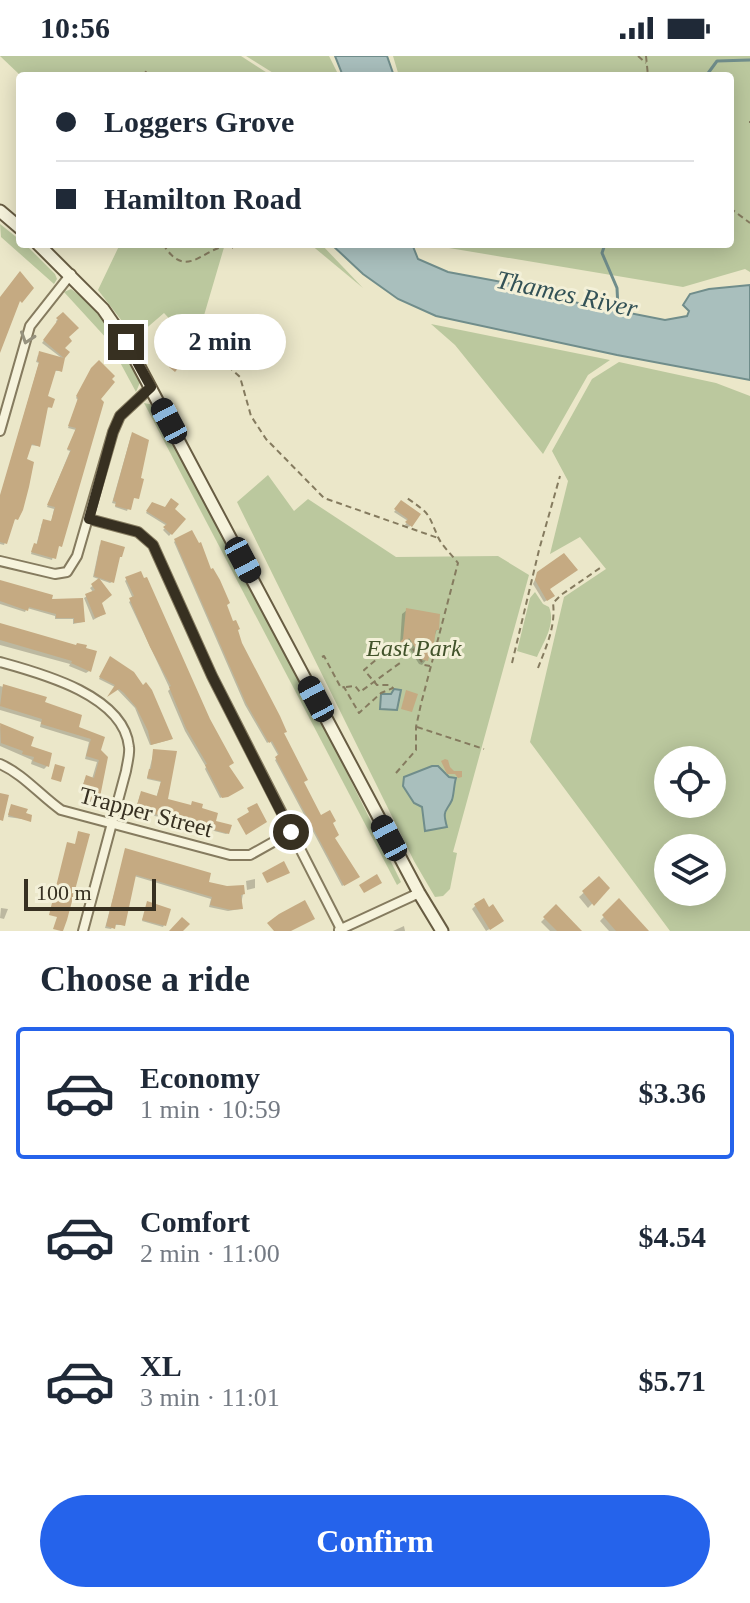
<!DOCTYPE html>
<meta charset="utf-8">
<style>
body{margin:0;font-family:Georgia,serif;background:#f6f6f7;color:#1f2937;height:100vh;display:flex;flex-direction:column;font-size:30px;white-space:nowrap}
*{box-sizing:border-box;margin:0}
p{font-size:26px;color:#747a83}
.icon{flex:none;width:44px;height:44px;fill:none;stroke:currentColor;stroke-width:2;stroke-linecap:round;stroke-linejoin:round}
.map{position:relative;height:875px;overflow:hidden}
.panel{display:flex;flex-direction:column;background:#fff;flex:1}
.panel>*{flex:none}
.guide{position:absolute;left:16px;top:16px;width:718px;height:176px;border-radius:8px;box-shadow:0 4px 20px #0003;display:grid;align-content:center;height:176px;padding:0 40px;background:#fff}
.controls{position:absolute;left:654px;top:690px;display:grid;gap:16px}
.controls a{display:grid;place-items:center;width:72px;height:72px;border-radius:50%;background:#fff;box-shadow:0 4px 20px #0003;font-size:40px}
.scale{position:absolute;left:24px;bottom:20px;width:132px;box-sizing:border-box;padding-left:8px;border:4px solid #373021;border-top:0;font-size:22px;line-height:28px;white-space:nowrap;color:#373021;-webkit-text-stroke:6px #f3f0d8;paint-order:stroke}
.end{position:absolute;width:36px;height:36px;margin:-18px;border:10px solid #373021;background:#fff;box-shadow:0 0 0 4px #fff}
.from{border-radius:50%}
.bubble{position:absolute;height:56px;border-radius:28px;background:#fff;box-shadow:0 4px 20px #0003;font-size:26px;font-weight:800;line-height:56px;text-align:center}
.car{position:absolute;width:24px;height:48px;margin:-24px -12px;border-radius:10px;box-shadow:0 0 6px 2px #0007;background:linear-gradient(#222 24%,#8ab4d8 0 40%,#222 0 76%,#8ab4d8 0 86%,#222 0)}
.guide b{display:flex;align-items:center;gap:28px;height:76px;font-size:30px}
.guide b+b{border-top:2px solid #e0e1e3}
.guide i{width:20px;height:20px;background:#1f2937}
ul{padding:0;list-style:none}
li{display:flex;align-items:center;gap:24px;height:132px;margin:0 16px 12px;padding:0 24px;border:4px solid transparent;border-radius:8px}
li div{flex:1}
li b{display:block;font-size:30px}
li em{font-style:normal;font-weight:800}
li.selected{border-color:#2563eb}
li>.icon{width:72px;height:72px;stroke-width:1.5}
h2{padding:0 40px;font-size:36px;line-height:96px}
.primary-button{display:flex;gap:16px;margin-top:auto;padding:16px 40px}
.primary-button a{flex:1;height:92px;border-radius:48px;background:#2563eb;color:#fff;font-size:32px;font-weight:800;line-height:92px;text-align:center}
.status{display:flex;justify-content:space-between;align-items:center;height:56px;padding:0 40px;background:#fff;direction:ltr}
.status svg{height:22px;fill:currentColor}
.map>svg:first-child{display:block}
.green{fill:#bbc89e;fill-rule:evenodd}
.water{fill:#a9bfbd;stroke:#708d8b;stroke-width:2}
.shadow{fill:#0003}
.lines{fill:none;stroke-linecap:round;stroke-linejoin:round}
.stream{stroke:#708d8b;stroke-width:3}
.building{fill:#c5aa82}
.minor-casing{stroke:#857b5f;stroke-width:12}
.secondary-casing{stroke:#675c42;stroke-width:15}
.path{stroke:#857b5f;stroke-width:2;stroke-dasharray:6 4;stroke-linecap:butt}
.minor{stroke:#f6f3dc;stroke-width:8}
.secondary{stroke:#f6f3dc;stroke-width:11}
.oneway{stroke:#96927e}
.route{stroke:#373021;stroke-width:10}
.labels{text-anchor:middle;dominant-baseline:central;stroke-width:6;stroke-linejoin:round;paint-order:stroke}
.park-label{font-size:24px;font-style:italic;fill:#41522a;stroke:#f3f0d8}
.street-label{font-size:24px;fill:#373021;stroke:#f3f0d8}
.water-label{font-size:26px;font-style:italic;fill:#325156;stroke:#f3f0d8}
</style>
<div class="status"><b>10:56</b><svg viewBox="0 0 49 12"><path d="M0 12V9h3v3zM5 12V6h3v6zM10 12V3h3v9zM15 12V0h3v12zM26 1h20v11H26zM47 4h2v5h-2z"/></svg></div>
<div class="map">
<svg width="750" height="875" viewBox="0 0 750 875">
<rect width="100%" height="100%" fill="#ebe7c9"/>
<!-- green -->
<g class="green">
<polygon points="0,0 241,0 272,20 21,20"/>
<polygon points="246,0 329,0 339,20 278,20"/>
<polygon points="393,0 750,0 750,216 745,213 683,231 425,188 730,188 730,20 399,20"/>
<polygon points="0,168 20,184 20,188 26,189 55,218 57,223 54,228 1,181"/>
<polygon points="120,188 225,188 195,290 164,257 135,282 98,234"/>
<polygon points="310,188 321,188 363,232"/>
<path d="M 71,233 C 102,255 122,292 141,324 L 136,336 L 108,284 L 64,236 Z"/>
<polygon points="431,268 610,304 588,319 543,398 455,289"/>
<path d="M 619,306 L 716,327 L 750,340 L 750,875 L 670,875 L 530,686 L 564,541 L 606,513 L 580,481 L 550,498 L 568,425 L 552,395 L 592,323 ZM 668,704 L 712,704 L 712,748 L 668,748 ZM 668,792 L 712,792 L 712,836 L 668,836 Z"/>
<polygon points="144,347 154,349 289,600 401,826 397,829"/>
<polygon points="268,419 294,455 308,443 396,501 498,500 529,519 453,796 457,797 450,833 443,840 435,841 414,805 237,446"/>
<path d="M 535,536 L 543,548 L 549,551 C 556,568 544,585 537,601 L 517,595 L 530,542 Z"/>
</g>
<!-- water -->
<g class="water">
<polygon points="335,0 387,0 394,20 343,20"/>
<polygon points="331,188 412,188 418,203 448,216 518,229 543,240 665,264 687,260 689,255 683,249 690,238 709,233 750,229 750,324 617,299 436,260 398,243 363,218"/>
<polygon points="394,633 401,634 397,654 380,653 381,638 391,638"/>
<path d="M 432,710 L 438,710 L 449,721 L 456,722 C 454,728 454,738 452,744 C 446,757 442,753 447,771 L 425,775 L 422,751 L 414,747 L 403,730 L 404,721 Z"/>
</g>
<!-- shadow -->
<g class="shadow">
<polygon points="63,259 66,281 62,292 67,296 63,303 42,287 57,267 56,265"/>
<polygon points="38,299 60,315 54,315 46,342 50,351 46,352 38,390 30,389 25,404 16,463 12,464 4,489 0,488 0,442 39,307 36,306"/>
<polygon points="90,316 98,344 52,504 31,498 33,491 36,490 42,467 51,467 54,453 47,451 70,395 67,394 76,374 68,372 78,344 76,342"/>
<polygon points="131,380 137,442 132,442 127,455 115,451 116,448 112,447"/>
<polygon points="401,447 418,459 409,471 405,469 408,465 394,456"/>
<polygon points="150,450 173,454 184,463 169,480 163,474 167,470 146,457"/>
<polygon points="175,485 225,549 301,727 321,762 331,767 333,782 355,822 342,830 275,704 279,701 270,685 267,687 245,649 174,486"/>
<polygon points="100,488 112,526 110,527 93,521"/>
<polygon points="538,517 548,533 549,543 544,546 533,528"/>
<polygon points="127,523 208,664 227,710 240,733 220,742 205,713 206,711 185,675 168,635 170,633 129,546 133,543 125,525"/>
<polygon points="99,525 100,547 104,558 93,564 84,542 93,536 90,532"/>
<polygon points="0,526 49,545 83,566 73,568 73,563 55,563 55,560 27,552 25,556 0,548"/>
<polygon points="407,554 437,573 426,604 422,609 419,608 405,586 396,596 394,595 400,589 402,558"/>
<polygon points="0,568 50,584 89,615 86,617 69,610 70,608 0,589"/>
<polygon points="109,604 143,631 171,683 169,684 150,689 135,652 115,631 99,623"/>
<polygon points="0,630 44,643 43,648 76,672 103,683 99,695 106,701 95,747 86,745 89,733 82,731 86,721 92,723 97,706 85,703 89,686 40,671 41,666 0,654"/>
<polygon points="0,670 24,678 29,691 50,698 47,710 44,713 31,708 32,704 0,690"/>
<polygon points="154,695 166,744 213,766 228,777 226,778 135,755 140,739 156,742 161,726 147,723"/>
<polygon points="10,752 24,759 29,764 8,761"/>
<polygon points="126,794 206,827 243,838 240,853 228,855 209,851 211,843 134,820 123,869 114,869 111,873 105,872"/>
<polygon points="255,823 255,832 247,834 246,825"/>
<polygon points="599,823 607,832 588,852 579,841"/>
<polygon points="619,845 647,875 609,875 600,865"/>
<polygon points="148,847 164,869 163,871 142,865"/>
<polygon points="475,850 489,853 498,868 486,875 472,853"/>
<polygon points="556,851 580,875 550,875 541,866"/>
<polygon points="1,852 8,853 4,863 0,862"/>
<polygon points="404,870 405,875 393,875"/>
</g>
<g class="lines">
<!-- stream -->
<g class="stream">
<polyline points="706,20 717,5 750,4"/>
<polyline points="605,188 602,197 617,232 618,252"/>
</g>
</g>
<!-- building -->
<g class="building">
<polygon points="20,215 34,232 22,247 20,245 0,297 0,241"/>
<polygon points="63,256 79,272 69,281 72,285 65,292 70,296 65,302 62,316 56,314 48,340 55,343 52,352 48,351 40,391 32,388 27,403 34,406 29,431 23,454 18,464 15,463 7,488 0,486 0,439 39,306 37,305 39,295 64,302 43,284 58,264 56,262"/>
<polygon points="175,299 183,306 175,316 169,311"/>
<polygon points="99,304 115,320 112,323 115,326 101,343 104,346 62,491 59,490 56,503 31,496 34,487 37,488 43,463 51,465 55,451 47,449 71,394 67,393 76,372 68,370 78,342 76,340 91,312"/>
<polygon points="132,376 149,384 141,422 144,423 139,443 134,442 131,454 115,450 116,446 113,445"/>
<polygon points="171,442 179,448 175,453 186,463 172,479 163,471 167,468 146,455 152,446 165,451"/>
<polygon points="401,444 421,458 412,471 405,466 408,463 394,453"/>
<polygon points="192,474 199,487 201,486 211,513 213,512 220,524 230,547 227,549 233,565 236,564 240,573 238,574 242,587 280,660 287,676 284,677 308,724 304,726 321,759 330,754 336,765 333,767 339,779 335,782 360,821 344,830 275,701 279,698 272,685 269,687 246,647 174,483"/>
<polygon points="101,484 125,491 122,501 120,501 114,527 94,520"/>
<polygon points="564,497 578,514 550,533 555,540 547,545 535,524 537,516"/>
<polygon points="141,515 144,522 147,521 210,663 234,707 229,710 244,732 228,741 222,742 205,709 207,708 186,672 169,631 171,630 150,591 129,542 134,540 125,521"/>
<polygon points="99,522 112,539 102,547 106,558 95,562 85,538 95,534 91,528"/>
<polygon points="0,524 53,539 52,543 83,542 85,566 74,567 74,562 56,562 56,558 29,551 28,555 0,545"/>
<polygon points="406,552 440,558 439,574 436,574 432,601 429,601 428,605 423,604 409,582 402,593 397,589 403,583"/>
<polygon points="0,567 76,589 77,587 87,589 86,592 97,595 91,616 71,607 72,605 0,584"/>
<polygon points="110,600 134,616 143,629 146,626 152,634 173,683 151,689 148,675 136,651 124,637 119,633 107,641 115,629 99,621"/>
<polygon points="3,628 47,641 45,646 82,659 79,671 105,681 101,694 108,701 99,746 88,743 91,731 83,729 86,719 94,722 99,704 86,700 91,683 41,668 42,663 0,650"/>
<polygon points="406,634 418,638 412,656 401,653"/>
<polygon points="0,667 34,681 31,690 52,697 49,711 33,705 34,701 22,698 23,695 1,687"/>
<polygon points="153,693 177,695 168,743 191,749 192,745 203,748 202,752 218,757 216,765 232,769 229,778 136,753 141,735 157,740 161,725 147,722 149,713 151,713"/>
<polygon points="445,703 448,704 450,711 454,715 462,715 462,721 458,722 455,718 447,718 441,705"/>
<polygon points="55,708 65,711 61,726 51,723"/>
<polygon points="0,737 9,739 3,765 0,764"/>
<polygon points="257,747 267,766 246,779 237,763 249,756 247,752"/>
<polygon points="11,748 28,753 26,757 32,759 31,766 8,759"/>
<polygon points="78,775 90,778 67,864 63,875 61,875 53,873 57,861 49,859 67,786 75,788"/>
<polygon points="125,792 211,817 209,826 227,830 244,829 245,838 241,839 243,853 231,854 210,849 212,841 136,819 125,870 116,868 115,873 106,870"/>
<polygon points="284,805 290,817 267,827 262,817"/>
<polygon points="377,818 382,827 364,837 359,829"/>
<polygon points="599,820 610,832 594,850 582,835"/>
<polygon points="484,842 489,851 493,848 504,865 490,874 474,848"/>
<polygon points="619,842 649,875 616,875 602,859"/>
<polygon points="305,844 315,863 291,875 274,875 267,867 279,858"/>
<polygon points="147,845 171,853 166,870 142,864"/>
<polygon points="556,848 582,875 557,875 543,861"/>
<polygon points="182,861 190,868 183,875 169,875"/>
</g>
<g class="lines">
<!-- minor casing -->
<g class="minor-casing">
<g id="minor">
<polyline points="0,375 30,270 71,218"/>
<polyline points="89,463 138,476 153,489 212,620 341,873"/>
<polyline points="0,505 55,518 67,516 77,500 113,376 120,360 151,331"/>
<path d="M 0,606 C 40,617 124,639 129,691 C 130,698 127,708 126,715 L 83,875"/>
<path d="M 0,708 C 23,718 40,739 61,754 L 230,799 L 250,799 L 291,776"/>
<polyline points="339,874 419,837"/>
</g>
</g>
<!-- secondary casing -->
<g class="secondary-casing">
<g id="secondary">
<polyline points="0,155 20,172"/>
<polyline points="38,188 103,253 126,286 419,837 442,875"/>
</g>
</g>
<!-- path -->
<g class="path">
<polyline points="638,0 646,7"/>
<polyline points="646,0 648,20"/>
<polyline points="144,20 146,15"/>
<polyline points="749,66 750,66"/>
<polyline points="730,152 750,167"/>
<path d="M 163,188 C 189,230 207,183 233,192"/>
<polyline points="200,299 228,310 240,321 251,360 266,383 324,442 438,482"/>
<polyline points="322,601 324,600 341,632 344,631 359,657 381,637 393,632 389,629 377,629 364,614 378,602 395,592 400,594 411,590 424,609 430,610"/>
<polyline points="512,607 539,494 560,420"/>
<path d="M 538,612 C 546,591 556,570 553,547 L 561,539 L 600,512"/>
<polyline points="346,631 355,630 360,636 400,607"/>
<polyline points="417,671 484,693"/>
<path d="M 396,717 L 416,694 L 416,671 L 421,648 L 458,507 C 452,499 442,490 438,481 C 427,456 431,459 407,442"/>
</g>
<!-- minor -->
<use href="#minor" class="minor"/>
<!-- secondary -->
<use href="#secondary" class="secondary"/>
</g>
<!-- one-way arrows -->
<defs><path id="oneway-chevron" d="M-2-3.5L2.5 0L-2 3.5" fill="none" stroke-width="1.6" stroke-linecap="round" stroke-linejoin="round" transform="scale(2)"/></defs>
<use class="oneway" href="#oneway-chevron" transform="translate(27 282) rotate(108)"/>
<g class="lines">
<!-- route -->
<polyline class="route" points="126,286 151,331 120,360 113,376 89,463 138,476 153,489 212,620 291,776"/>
</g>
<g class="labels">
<!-- park labels -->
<g class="park-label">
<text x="414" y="592">East Park</text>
</g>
<!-- street labels -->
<g class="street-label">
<text transform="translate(146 756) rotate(15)">Trapper Street</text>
</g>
<!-- water labels -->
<g class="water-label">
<text transform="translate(567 238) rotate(12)">Thames River</text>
</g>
</g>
</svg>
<div class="controls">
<a><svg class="icon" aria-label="locate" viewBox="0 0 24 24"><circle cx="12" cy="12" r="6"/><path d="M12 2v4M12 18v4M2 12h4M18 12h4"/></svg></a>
<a><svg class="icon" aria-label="layers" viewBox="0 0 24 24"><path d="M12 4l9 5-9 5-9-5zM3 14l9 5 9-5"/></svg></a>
</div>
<div class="scale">100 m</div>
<i class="end from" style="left:291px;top:776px"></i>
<i class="end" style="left:126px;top:286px"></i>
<div class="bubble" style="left:154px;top:258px;width:132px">2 min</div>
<i class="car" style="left:169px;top:365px;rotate:332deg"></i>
<i class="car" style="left:243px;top:504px;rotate:152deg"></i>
<i class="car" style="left:316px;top:643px;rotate:332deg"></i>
<i class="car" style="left:389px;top:782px;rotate:332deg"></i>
<div class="guide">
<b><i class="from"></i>Loggers Grove</b>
<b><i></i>Hamilton Road</b>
</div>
</div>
<section class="panel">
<h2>Choose a ride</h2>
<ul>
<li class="selected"><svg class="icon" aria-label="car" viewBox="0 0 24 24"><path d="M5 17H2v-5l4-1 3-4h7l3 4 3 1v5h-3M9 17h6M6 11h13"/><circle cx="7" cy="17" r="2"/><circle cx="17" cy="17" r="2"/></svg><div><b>Economy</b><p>1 min · 10:59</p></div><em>$3.36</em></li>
<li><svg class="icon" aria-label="car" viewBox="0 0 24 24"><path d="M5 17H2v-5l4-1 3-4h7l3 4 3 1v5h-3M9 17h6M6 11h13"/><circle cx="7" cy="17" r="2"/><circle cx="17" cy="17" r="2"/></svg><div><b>Comfort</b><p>2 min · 11:00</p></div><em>$4.54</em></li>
<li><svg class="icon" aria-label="car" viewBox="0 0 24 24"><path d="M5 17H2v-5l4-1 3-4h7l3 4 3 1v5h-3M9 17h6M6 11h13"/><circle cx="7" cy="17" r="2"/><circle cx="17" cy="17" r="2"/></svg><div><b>XL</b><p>3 min · 11:01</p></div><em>$5.71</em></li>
</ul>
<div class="primary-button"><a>Confirm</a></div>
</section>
